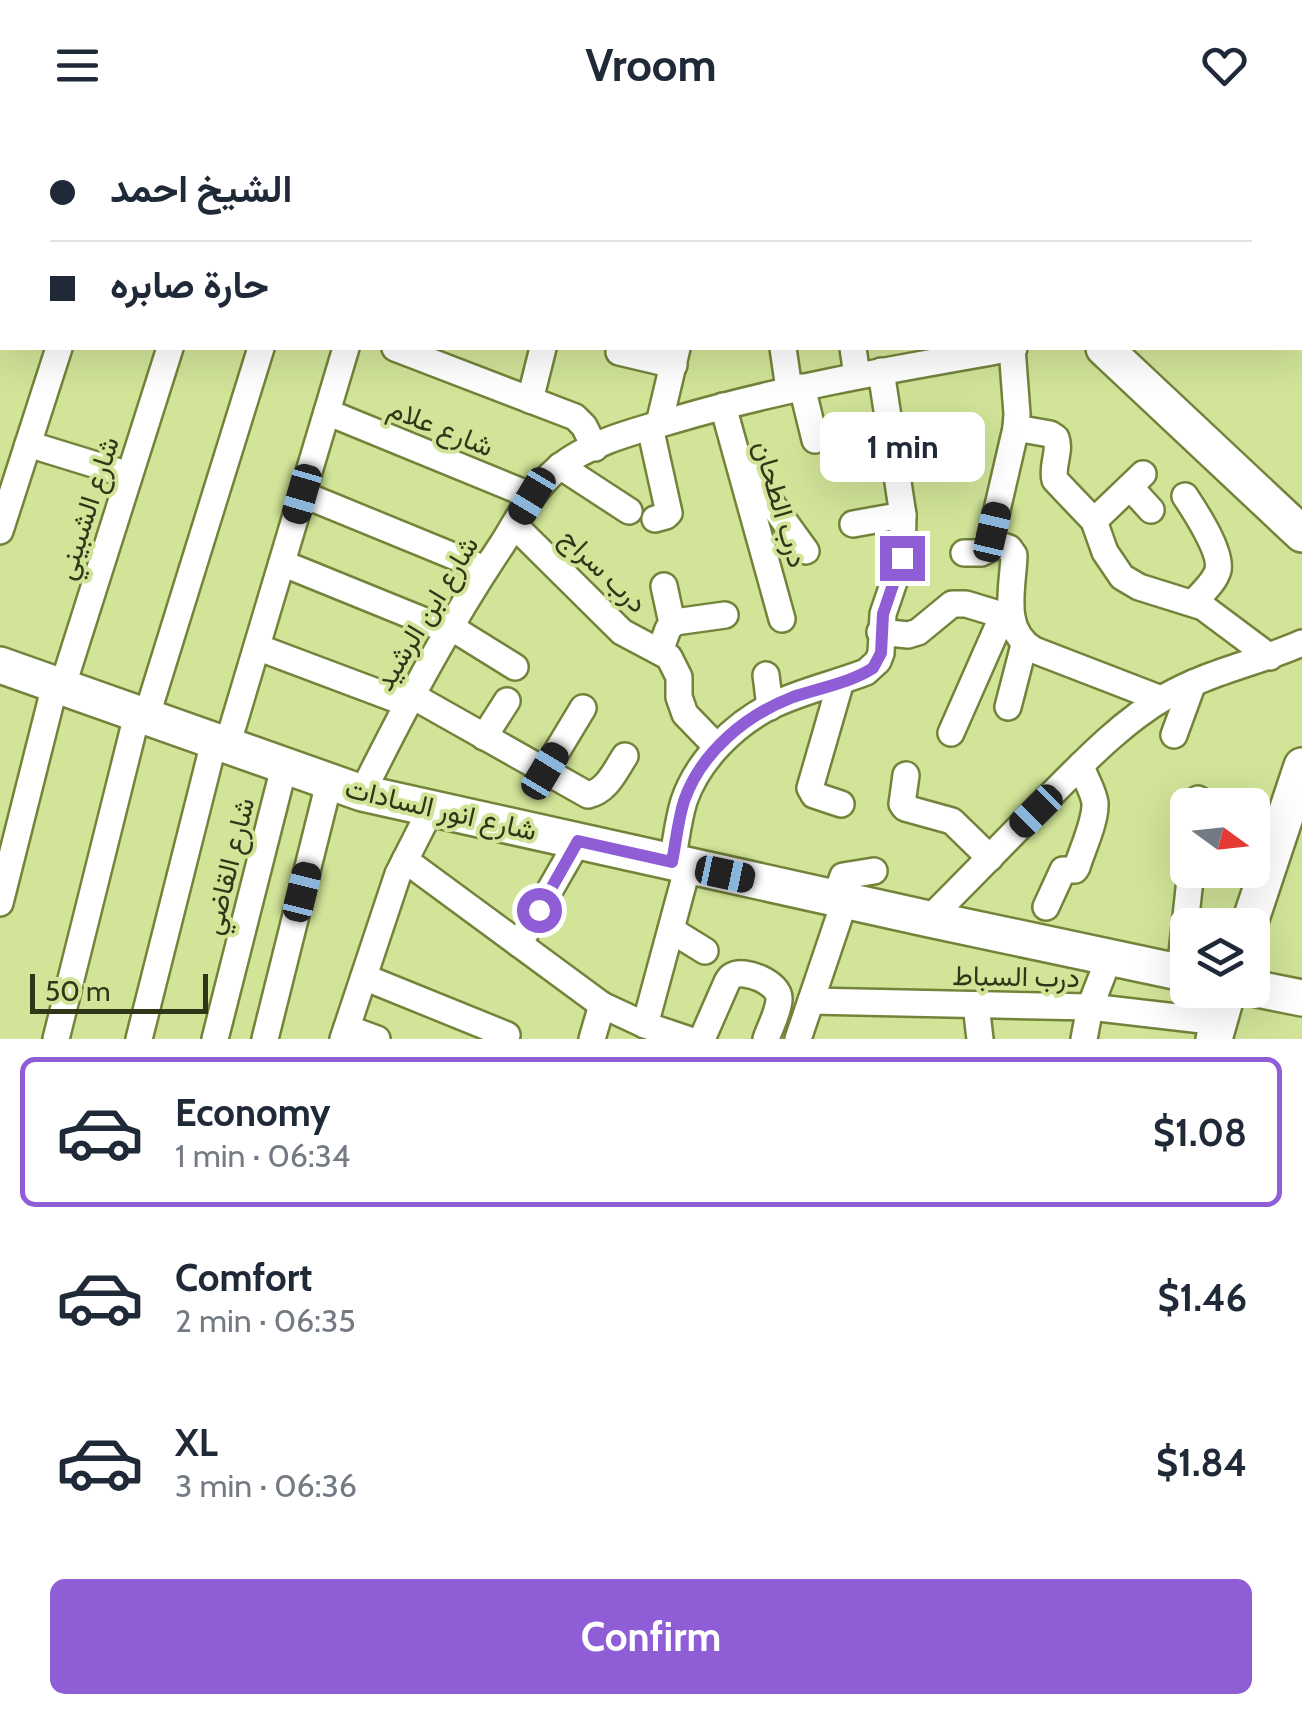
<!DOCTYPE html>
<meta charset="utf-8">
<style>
body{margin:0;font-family:Cabin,Vazirmatn,sans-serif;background:#f6f6f7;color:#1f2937;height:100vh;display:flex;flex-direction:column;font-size:38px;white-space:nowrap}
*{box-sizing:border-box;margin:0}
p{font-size:32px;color:#747a83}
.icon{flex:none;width:55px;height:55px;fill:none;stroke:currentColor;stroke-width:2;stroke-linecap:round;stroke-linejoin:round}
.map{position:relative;height:909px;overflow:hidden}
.side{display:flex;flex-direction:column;background:#fff;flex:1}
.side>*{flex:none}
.hud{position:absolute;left:0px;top:0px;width:1302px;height:220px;box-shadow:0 10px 40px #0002;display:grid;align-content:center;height:220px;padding:0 50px;background:#fff}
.needle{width:65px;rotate:105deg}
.tools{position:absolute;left:1170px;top:658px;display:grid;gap:20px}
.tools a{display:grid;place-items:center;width:100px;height:100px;border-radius:15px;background:#fff;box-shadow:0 10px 40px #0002;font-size:50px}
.scale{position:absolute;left:30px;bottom:25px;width:178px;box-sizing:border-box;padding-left:10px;border:5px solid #303618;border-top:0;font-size:28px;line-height:35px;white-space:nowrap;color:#303618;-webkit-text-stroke:8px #d1e498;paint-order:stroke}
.end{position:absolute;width:45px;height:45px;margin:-22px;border:12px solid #8f5dd6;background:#fff;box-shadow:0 0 0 5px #fff}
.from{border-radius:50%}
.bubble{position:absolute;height:70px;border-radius:15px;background:#fff;box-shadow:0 10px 40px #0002;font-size:32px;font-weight:700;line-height:70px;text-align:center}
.car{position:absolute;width:30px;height:60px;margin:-30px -15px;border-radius:12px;box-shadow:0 0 8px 2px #0007;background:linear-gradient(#222 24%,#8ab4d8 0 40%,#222 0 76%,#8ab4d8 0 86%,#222 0)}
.hud b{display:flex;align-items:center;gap:35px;height:95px;font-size:38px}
.hud b+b{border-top:2px solid #e0e1e3}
.hud i{width:25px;height:25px;background:#1f2937}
ul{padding:18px 0 0;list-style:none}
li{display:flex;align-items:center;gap:30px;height:150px;margin:0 20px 15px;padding:0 30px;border:5px solid transparent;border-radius:15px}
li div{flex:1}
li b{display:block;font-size:38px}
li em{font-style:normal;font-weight:700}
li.on{border-color:#8f5dd6}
li>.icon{width:90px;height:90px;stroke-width:1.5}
.cta{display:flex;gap:20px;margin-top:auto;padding:20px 50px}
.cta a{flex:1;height:115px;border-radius:15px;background:#8f5dd6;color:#fff;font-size:40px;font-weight:700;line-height:115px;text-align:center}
header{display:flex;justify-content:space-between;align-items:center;height:130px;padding:0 50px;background:#fff;font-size:45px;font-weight:700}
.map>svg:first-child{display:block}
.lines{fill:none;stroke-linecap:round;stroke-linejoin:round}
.secondary-tunnel{stroke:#b1c17e;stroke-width:35;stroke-dasharray:35 18;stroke-linecap:butt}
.street-casing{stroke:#73833a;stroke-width:30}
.secondary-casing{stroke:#73833a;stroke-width:40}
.street{stroke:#fff;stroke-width:25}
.secondary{stroke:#fff;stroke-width:35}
.rail-casing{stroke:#7b8854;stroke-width:11}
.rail{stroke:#d1e498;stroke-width:8;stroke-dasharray:22;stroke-linecap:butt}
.route{stroke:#8f5dd6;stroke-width:12}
.labels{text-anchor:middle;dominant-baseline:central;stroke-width:8;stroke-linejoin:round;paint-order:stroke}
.street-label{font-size:28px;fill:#303618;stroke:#d1e498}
</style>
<header><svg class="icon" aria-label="menu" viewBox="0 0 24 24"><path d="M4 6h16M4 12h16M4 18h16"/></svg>Vroom<svg class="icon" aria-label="heart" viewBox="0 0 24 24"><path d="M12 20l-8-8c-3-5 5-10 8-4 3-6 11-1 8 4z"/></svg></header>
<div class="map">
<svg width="1302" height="909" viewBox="0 0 1302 909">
<rect width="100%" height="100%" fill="#d1e498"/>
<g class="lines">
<!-- secondary-tunnel -->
<polyline class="secondary-tunnel" points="1068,0 1069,2"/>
<!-- street casing -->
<g class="street-casing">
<g id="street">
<polyline points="68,2 68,0"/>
<polyline points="117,2 130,0"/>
<polyline points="0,16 2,15"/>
<polyline points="1300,149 1302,148"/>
<polyline points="395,218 575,287 584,296 595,318"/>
<polyline points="783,218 789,259"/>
<polyline points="853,218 857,246"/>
<path d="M 1012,218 L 1017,284 L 1016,298 L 991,406 L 994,413 L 1009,418 L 1014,425 C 1013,459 1000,500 1034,520 L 1161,569"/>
<polyline points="619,222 674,235"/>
<polyline points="802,257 815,310"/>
<polyline points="530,270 543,218"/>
<polyline points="723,276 782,489"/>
<polyline points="327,282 532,366"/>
<polyline points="659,294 677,218"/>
<polyline points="650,297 669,383 666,386 655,389"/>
<path d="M 1016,298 L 1050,304 L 1056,308 C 1061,322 1051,336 1055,350 L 1094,391 L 1105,422 L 1122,447 L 1139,457 L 1203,477 L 1270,527"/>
<polyline points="28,314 129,345"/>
<polyline points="895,332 925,325"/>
<polyline points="560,336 629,381"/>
<polyline points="747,340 806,421"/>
<polyline points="1130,357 1151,380"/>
<polyline points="302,364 485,439"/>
<path d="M 1185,366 C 1195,381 1222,422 1218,440 C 1215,452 1201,464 1193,473"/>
<polyline points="1094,391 1143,344"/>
<polyline points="853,394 903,385"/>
<polyline points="514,395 622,502 669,527 679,547 679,567 685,584 717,617"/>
<polyline points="0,401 59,218"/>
<polyline points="964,423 981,423 997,415"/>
<polyline points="282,433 447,500"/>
<polyline points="664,456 672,493"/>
<polyline points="449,496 515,537"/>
<polyline points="880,502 908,505 918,502 952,474 966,474 1012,488"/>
<polyline points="257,517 406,573"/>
<polyline points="660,521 668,499 675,492 725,485"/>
<polyline points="766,545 770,577"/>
<polyline points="62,558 170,218"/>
<path d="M 411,565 L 588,665 C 607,661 615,641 625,626"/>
<polyline points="1008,577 1024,515"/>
<polyline points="146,588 261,218"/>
<polyline points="951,603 1003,485"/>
<polyline points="1174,605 1193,553"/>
<polyline points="484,607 507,571"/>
<polyline points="227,616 346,218"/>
<polyline points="545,641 583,578"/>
<polyline points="906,645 902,674 905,678 952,691 990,728"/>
<path d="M 362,663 C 405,577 449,493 503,413 C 519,387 533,360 556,340 C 587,313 635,301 674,290 C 785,257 900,238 1014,218"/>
<polyline points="841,674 814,665 810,658 841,551"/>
<polyline points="1197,675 1198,669"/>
<polyline points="405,730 602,875 645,895 687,909"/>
<path d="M 672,732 C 676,712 678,690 684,671 C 698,630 734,595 771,576 C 801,561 835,554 866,542 L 878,531 L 881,523 L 883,484 L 902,428 L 903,385 L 881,241"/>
<polyline points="835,768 843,746 874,741"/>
<polyline points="0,773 55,555"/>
<path d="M 1046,777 L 1063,740 L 1075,740 L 1077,737 C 1082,720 1096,691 1095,673 C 1094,662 1084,647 1081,635"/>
<path d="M 929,789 C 967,751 1005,712 1043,673 C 1081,635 1119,594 1165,567 C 1208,542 1257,533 1302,513"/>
<polyline points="671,800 705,821"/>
<polyline points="519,814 578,711"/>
<polyline points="1180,842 1191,740"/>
<polyline points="364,847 507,905"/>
<polyline points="811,871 1090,877 1219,892"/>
<polyline points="976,875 980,909"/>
<polyline points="645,895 688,736"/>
<polyline points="347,898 377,909"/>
<polyline points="56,909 137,585"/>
<polyline points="139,909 214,612"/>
<polyline points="215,909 284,637"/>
<polyline points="265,909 329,653"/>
<polyline points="343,909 398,744 431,679"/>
<polyline points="592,909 602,875"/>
<path d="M 702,909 L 727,852 C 728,850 730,847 732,846 C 744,838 780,853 779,869 C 779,881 770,897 766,909"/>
<polyline points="798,909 845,770"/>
<polyline points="1084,909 1090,877 1109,828"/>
</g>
</g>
<!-- secondary casing -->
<g class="secondary-casing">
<g id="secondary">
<polyline points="0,94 2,94"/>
<polyline points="1104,218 1302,404"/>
<polyline points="0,535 362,663 929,789 1188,844"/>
<polyline points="1249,795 1302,636"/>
<polyline points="1252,858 1302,868"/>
<polyline points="1214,909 1228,860"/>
</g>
</g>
<!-- street -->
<use href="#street" class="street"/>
<!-- secondary -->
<use href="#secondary" class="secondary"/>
<!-- rail casing -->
<g class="rail-casing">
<g id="rail">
<polyline points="851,2 877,0"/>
<polyline points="0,46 2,47"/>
</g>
</g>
<!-- rail -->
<use href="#rail" class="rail"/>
</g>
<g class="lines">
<!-- route -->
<path class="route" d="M 539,780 L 578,711 L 672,732 C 676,712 678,690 684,671 C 701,622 746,585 793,567 C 819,558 850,553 873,538 L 881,523 L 883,484 L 902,428"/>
</g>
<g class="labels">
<!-- street labels -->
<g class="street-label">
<text transform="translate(441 297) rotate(22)">شارع علام</text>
<text transform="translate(781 374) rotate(74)">درب الطحان</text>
<text transform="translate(87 378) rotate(-72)">شارع الشبيني</text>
<text transform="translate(604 440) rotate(44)">درب سراج</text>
<text transform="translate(426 483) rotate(-59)">شارع ابن الرشيد</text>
<text transform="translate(441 679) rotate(13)">شارع انور السادات</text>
<text transform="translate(228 736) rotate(-76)">شارع القاضي</text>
<text transform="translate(1016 846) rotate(1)">درب السباط</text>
</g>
</g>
</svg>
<div class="tools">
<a><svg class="needle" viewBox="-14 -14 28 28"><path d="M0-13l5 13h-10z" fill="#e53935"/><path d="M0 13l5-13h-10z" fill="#747a83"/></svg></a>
<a><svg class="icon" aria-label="layers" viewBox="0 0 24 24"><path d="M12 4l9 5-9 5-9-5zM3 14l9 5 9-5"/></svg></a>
</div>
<div class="scale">50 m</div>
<i class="end from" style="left:539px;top:780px"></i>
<i class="end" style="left:902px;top:428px"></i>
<div class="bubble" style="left:820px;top:282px;width:165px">1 min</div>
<i class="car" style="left:302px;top:364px;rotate:196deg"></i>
<i class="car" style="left:532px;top:366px;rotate:211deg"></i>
<i class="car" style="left:992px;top:402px;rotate:13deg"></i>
<i class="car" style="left:545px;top:641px;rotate:31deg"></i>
<i class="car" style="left:1036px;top:681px;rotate:225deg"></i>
<i class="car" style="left:725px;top:744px;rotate:102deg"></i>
<i class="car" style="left:302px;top:762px;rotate:14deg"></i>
<div class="hud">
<b><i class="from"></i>الشيخ احمد</b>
<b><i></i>حارة صابره</b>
</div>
</div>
<section class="side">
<ul>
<li class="on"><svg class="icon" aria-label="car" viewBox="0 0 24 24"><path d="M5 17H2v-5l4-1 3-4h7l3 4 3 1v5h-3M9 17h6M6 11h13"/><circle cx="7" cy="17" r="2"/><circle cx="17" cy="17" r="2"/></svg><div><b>Economy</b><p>1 min · 06:34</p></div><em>$1.08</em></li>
<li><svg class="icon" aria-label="car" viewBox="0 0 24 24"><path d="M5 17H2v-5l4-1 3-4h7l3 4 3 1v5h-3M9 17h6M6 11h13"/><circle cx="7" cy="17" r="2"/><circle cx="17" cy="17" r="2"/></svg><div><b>Comfort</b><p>2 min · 06:35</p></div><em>$1.46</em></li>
<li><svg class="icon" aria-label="car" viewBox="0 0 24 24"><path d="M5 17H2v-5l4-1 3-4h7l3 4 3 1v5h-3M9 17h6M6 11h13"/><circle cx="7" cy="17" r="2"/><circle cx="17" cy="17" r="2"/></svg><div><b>XL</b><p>3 min · 06:36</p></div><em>$1.84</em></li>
</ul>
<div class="cta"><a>Confirm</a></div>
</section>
